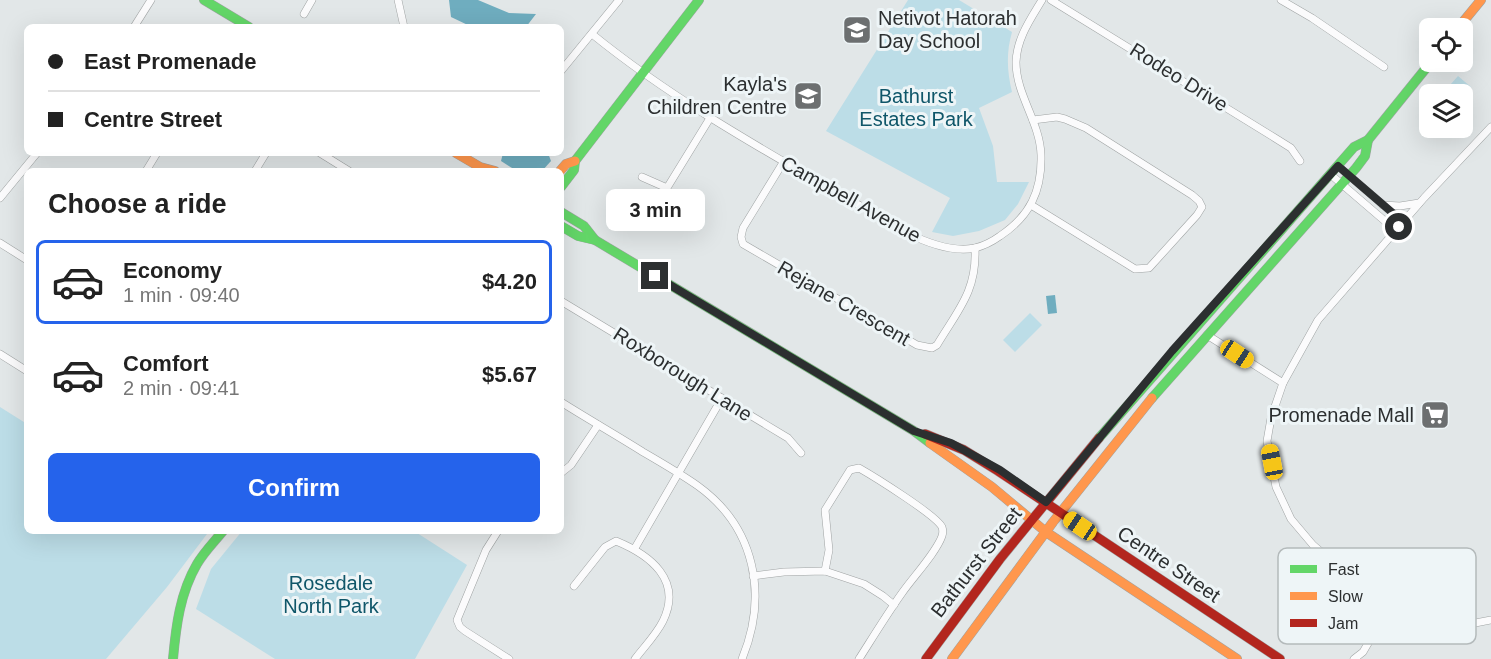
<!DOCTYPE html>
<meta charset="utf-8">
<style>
body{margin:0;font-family:Arial,sans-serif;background:#f2f2f2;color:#222;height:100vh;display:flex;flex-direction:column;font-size:22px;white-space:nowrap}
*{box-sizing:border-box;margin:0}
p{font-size:20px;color:#767676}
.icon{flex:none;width:33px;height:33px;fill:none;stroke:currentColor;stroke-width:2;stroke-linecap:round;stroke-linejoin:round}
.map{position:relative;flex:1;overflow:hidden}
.panel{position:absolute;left:24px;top:168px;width:540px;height:366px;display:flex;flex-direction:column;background:#fff;border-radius:9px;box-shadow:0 6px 24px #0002}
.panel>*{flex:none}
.hud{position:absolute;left:24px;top:24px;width:540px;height:132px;border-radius:9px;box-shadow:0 6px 24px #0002;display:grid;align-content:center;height:132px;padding:0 24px;background:#fff}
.tools{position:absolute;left:1419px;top:18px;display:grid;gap:12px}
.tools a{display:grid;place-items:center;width:54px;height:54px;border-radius:9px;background:#fff;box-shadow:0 6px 24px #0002;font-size:30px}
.end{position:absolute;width:27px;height:27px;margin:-14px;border:8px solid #2c2f30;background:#fff;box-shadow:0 0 0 3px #fff}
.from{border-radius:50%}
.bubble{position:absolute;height:42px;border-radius:9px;background:#fff;box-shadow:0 6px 24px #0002;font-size:20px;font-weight:700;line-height:42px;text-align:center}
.car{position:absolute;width:18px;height:36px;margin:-18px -9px;border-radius:8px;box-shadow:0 0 4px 2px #0007;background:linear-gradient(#f5c518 24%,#345 0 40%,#f5c518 0 76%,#345 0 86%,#f5c518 0)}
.hud b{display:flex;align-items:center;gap:21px;height:57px;font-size:22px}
.hud b+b{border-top:2px solid #e0e0e0}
.hud i{width:15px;height:15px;background:#222}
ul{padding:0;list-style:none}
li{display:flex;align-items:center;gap:18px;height:84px;margin:0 12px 9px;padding:0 12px;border:3px solid transparent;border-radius:9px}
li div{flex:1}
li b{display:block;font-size:22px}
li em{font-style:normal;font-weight:700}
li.active{border-color:#2563eb}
li>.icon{width:54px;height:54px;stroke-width:1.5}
h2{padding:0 24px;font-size:27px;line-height:72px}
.primary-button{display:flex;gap:12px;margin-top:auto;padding:12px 24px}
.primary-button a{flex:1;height:69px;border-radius:9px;background:#2563eb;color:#fff;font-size:24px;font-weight:700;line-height:69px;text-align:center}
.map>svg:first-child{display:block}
.green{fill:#bcdde7}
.water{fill:#6fadbf}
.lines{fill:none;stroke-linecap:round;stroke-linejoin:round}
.street-casing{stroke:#9fa3a3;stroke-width:8}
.fast-casing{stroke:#9fa3a3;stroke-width:10}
.slow-casing{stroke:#9fa3a3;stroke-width:10}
.jam-casing{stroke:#9fa3a3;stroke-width:10}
.street{stroke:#fbfbfc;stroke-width:7}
.fast{stroke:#63d668;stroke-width:9}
.slow{stroke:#ff974d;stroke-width:9}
.jam{stroke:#b3261e;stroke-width:9}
.route{stroke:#2c2f30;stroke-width:8}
.labels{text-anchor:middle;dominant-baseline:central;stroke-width:6;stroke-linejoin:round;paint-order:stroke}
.poi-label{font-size:20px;fill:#2c2f30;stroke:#eef5f7;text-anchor:end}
.street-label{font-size:20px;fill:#2c2f30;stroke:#eef5f7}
.park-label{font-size:20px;fill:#0f5669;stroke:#eef5f7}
.key{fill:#eef5f7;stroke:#b4babb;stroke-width:1.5}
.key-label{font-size:16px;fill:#2c2f30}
</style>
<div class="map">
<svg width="1491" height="659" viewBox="0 0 1491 659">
<rect width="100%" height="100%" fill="#e2e7e8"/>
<!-- green -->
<g class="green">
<path d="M 908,0 L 959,0 L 1012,32 C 1006,53 1007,71 1012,92 L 979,108 L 993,146 L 997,182 L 1029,182 L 1018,204 L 1005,220 L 979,231 L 953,236 L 932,232 L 950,198 L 826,131 Z"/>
<polygon points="1458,76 1471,87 1463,97 1462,94 1442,94"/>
<polygon points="1030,313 1042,325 1015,352 1003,340"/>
<polygon points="0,407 27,424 27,531 202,531 207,534 167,587 106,659 0,659"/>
<polygon points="242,531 414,531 467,565 415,659 275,659 196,609 211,569"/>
</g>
<!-- water -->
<g class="water">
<polygon points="449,0 478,0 509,13 536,14 526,27 472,27 451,17"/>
<polygon points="503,153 548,153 551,161 542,171 517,171 501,161"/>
<polygon points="1055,295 1057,313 1048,314 1046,296"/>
</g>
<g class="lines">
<!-- street casing -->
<g class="street-casing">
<g id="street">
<polyline points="398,0 404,27"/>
<polyline points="1051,0 1275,138 1291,148 1300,161"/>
<polyline points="1281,0 1312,18 1384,67"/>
<polyline points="304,14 312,0"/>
<polyline points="134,27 151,0"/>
<path d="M 592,34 C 688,112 799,169 905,232 C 925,242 952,253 975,248 C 983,246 993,241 1000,236 C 1030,216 1042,191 1041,155 C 1040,122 1016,95 1016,62 C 1017,38 1030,20 1042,0"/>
<polyline points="561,71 619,0"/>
<polyline points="1491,127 1424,198 1318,320 1283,383 1271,418 1267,441 1276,487 1291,519 1313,545 1339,567 1402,609 1429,624 1439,626 1465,625 1491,620"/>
<polyline points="320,153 349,171"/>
<path d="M 784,161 L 743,228 L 741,237 L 743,244 L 917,345 L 932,348 L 937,345 C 958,310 977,291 975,248"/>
<polyline points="1338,166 1395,215 1399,227"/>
<polyline points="146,171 157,153"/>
<polyline points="255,171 266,153"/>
<polyline points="1330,174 1386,222 1399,227"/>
<polyline points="642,177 667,188 710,118"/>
<polyline points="0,198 37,153"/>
<polyline points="1031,205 1127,264 1135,269 1149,268 1197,215 1202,207 1199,201 1192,195 1086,128 1065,119 1057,117 1033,120"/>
<polyline points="1383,205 1400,206 1419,203"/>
<polyline points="0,243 27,260"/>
<polyline points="561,301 788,438 801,453"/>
<polyline points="1207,335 1283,383"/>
<polyline points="0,354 27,371"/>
<path d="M 561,402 C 588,419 616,435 643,452 C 662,463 681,474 698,486 C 756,528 768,596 742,659"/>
<polyline points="561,473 571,465 598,425"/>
<polyline points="498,531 486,550 457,620 460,627 465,631 509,659"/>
<polyline points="635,548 722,398"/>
<path d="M 825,571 L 829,550 L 825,510 L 850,470 L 859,468 C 873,476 936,515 942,527 C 943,530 943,533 942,536 C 936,553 913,577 902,593 C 887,614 873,637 859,659"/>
<polyline points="753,576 784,572 825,571 864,584 883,596 894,605"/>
<polyline points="1361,584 1376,610 1378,626"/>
<path d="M 574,586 L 605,547 L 616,541 C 650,555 683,580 663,621 C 656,635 644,647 635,659"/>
<polyline points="1354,659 1363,652 1392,602"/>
</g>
</g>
<!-- fast casing -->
<g class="fast-casing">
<g id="fast">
<polyline points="204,0 249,27"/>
<polyline points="561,187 574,170 575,161 699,0"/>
<polyline points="561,212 584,226 595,240"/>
<polyline points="561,226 578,236 595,240 914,431 930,443"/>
<polyline points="1152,398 1356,168 1365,156 1368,140"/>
<polyline points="1099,438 1354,147 1368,140 1431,62"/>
<path d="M 173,659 C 176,626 180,593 197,564 C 204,552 214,542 223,531"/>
</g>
</g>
<!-- slow casing -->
<g class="slow-casing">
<g id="slow">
<polyline points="1458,28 1481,0"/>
<polyline points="456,153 480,167 495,171"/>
<polyline points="560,171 566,164 575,161"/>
<polyline points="930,443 992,487 1046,532 1237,659"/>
<polyline points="952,659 1053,522 1152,398"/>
</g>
</g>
<!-- jam casing -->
<g class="jam-casing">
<g id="jam">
<polyline points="925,434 964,450 998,471 1280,659"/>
<polyline points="926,659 1000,559 1099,438"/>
</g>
</g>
<!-- street -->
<use href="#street" class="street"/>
<!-- fast -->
<use href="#fast" class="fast"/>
<!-- slow -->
<use href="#slow" class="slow"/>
<!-- jam -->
<use href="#jam" class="jam"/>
</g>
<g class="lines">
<!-- route -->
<polyline class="route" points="655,276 914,431 951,443 1000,470 1046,502 1172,351 1338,166 1395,215 1399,227"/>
</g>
<!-- icons -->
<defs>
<g id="school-square" transform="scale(1.5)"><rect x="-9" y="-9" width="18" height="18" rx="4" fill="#6c6f70" stroke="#eef5f7"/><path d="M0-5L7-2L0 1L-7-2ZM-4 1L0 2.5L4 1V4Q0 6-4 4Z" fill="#fff"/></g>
<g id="supermarket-square" transform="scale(1.5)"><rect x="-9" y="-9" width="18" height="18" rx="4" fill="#6c6f70" stroke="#eef5f7"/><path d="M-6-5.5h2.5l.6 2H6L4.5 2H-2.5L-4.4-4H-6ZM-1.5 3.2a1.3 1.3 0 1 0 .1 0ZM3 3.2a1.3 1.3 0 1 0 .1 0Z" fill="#fff"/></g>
</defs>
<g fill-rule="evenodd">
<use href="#school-square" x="857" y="30"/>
<use href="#school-square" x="808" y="96"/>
<use href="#supermarket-square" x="1435" y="415"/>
</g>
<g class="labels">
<!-- poi labels -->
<g class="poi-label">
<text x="878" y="18" text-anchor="start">Netivot Hatorah<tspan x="878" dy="23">Day School</tspan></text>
<text x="787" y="84">Kayla's<tspan x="787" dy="23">Children Centre</tspan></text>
<text x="1414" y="415">Promenade Mall</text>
</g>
<!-- street labels -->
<g class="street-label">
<text transform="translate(1179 77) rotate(32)">Rodeo Drive</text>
<text transform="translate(851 199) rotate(29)">Campbell Avenue</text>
<text transform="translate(844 303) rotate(30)">Rejane Crescent</text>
<text transform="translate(683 374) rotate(32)">Roxborough Lane</text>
<text transform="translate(976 562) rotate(-52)">Bathurst Street</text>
<text transform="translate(1169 564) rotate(34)">Centre Street</text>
</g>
<!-- park labels -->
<g class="park-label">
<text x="916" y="96">Bathurst<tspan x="916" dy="23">Estates Park</tspan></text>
<text x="331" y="583">Rosedale<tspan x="331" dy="23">North Park</tspan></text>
</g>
</g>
<!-- legend -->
<rect x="1278" y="548" width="198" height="96" rx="9" class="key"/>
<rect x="1290" y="565" width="27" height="8" fill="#63d668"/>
<rect x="1290" y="592" width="27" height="8" fill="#ff974d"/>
<rect x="1290" y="619" width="27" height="8" fill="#b3261e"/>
<g class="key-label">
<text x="1328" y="575">Fast</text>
<text x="1328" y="602">Slow</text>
<text x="1328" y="629">Jam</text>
</g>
</svg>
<div class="tools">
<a><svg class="icon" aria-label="locate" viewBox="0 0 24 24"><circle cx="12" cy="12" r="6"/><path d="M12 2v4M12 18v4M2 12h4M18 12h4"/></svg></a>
<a><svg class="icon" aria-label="layers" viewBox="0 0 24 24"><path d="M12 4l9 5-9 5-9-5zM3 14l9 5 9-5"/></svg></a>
</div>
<i class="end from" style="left:1399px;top:227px"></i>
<i class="end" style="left:655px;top:276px"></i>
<div class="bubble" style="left:606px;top:189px;width:99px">3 min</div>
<i class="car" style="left:1237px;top:354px;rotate:123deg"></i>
<i class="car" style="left:1272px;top:462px;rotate:349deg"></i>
<i class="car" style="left:1080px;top:526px;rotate:304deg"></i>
<div class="hud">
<b><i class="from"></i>East Promenade</b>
<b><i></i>Centre Street</b>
</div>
<section class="panel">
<h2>Choose a ride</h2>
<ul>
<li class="active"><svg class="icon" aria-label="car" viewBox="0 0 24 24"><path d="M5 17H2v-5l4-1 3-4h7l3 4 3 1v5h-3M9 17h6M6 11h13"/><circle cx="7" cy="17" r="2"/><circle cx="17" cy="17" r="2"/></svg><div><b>Economy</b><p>1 min · 09:40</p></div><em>$4.20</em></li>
<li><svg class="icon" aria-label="car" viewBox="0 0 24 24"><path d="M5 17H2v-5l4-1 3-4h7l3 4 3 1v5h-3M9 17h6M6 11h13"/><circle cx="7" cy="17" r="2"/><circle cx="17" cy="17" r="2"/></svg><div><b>Comfort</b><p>2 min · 09:41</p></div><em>$5.67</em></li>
</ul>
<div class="primary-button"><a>Confirm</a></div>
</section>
</div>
